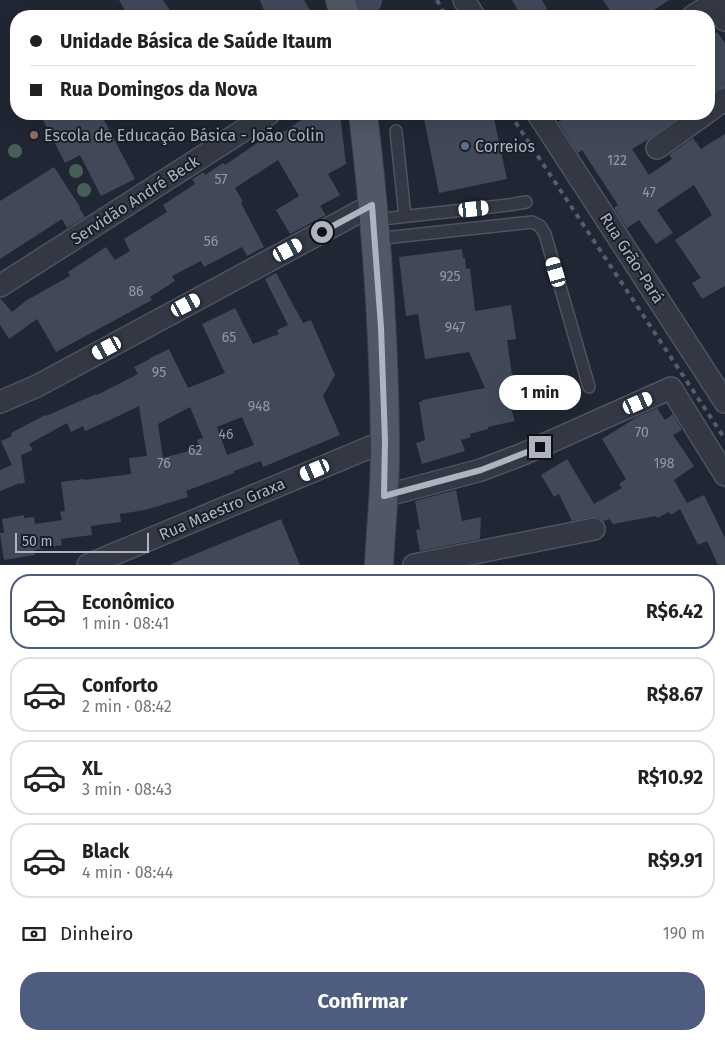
<!DOCTYPE html>
<html lang="pt">
<meta charset="utf-8">
<style>
body{margin:0;font-family:"Fira Sans",sans-serif;background:#f2f2f2;color:#202124;height:100vh;display:flex;flex-direction:column;font-size:19px;white-space:nowrap}
*{box-sizing:border-box;margin:0}
p{font-size:16px;color:#757577}
.icon{flex:none;width:28px;height:28px;fill:none;stroke:currentColor;stroke-width:2;stroke-linecap:round;stroke-linejoin:round}
.map{position:relative;height:565px;overflow:hidden}
.side{display:flex;flex-direction:column;background:#fff;flex:1}
.side>*{flex:none}
.banner{position:absolute;left:10px;top:10px;width:705px;height:110px;border-radius:20px;box-shadow:0 5px 20px #0002;display:grid;align-content:center;height:110px;padding:0 20px;background:#fff}
.scale{position:absolute;left:15px;bottom:12px;width:134px;box-sizing:border-box;padding-left:5px;border:2px solid #adb3c1;border-top:0;font-size:14px;line-height:18px;white-space:nowrap;color:#adb3c1;-webkit-text-stroke:4px #191e28;paint-order:stroke}
.end{position:absolute;width:22px;height:22px;margin:-11px;border:6px solid #adb3c1;background:#111;box-shadow:0 0 0 2px #111}
.from{border-radius:50%}
.bubble{position:absolute;height:35px;border-radius:18px;background:#fff;box-shadow:0 5px 20px #0002;font-size:16px;font-weight:700;line-height:35px;text-align:center}
.car{position:absolute;width:15px;height:30px;margin:-15px -8px;border-radius:6px;box-shadow:0 0 4px 1px #0007;background:linear-gradient(#fff 24%,#345 0 40%,#fff 0 76%,#345 0 86%,#fff 0)}
.banner b{display:flex;align-items:center;gap:18px;height:48px;font-size:19px}
.banner b+b{border-top:1px solid #e0e0e0}
.banner i{width:12px;height:12px;background:#202124}
ul{padding:9px 0 0;list-style:none}
li{display:flex;align-items:center;gap:15px;height:75px;margin:0 10px 8px;padding:0 10px;border:2px solid #e0e0e0;border-radius:20px}
li div{flex:1}
li b{display:block;font-size:19px}
li em{font-style:normal;font-weight:700}
li.on{border-color:#4d5c7f}
li>.icon{width:45px;height:45px;stroke-width:1.5}
.pay{display:flex;align-items:center;gap:12px;height:55px;padding:0 20px;font-size:19px}
.pay p{margin-inline-start:auto}
.button{display:flex;gap:10px;margin-top:auto;padding:10px 20px}
.button a{flex:1;height:58px;border-radius:20px;background:#4d5c7f;color:#fff;font-size:20px;font-weight:700;line-height:58px;text-align:center}
.map>svg:first-child{display:block}
.building{fill:#414958;fill-rule:evenodd}
.lines{fill:none;stroke-linecap:round;stroke-linejoin:round}
.service-casing{stroke:#4e535f;stroke-width:14}
.minor-casing{stroke:#4e535f;stroke-width:24}
.secondary-casing{stroke:#4e535f;stroke-width:30}
.primary-casing{stroke:#3d424e;stroke-width:30}
.service{stroke:#333844;stroke-width:11}
.minor{stroke:#333844;stroke-width:21}
.secondary{stroke:#414757;stroke-width:28}
.primary{stroke:#515764;stroke-width:28}
.rail{stroke:#555c6b;stroke-width:4;stroke-dasharray:5 5;stroke-linecap:butt}
.tree{fill:#476057}
.route{stroke:#adb3c1;stroke-width:6}
.education-dot{fill:#8d6e63;stroke:#191e28;stroke-width:2}
.service-dot{fill:#5c6f8a;stroke:#191e28;stroke-width:2}
.labels{text-anchor:middle;dominant-baseline:central;stroke-width:4;stroke-linejoin:round;paint-order:stroke}
.number-label{font-size:14px;fill:#9298a7}
.poi-label{font-size:16px;fill:#adb3c1;stroke:#191e28;text-anchor:start}
.street-label{font-size:16px;fill:#adb3c1;stroke:#191e28}
</style>
<div class="map">
<svg width="725" height="565" viewBox="0 0 725 565">
<rect width="100%" height="100%" fill="#202633"/>
<!-- building -->
<g class="building">
<polygon points="119,0 163,0 174,16 128,16"/>
<polygon points="260,0 304,0 313,16 266,16"/>
<polygon points="512,0 542,0 547,9 535,16 521,16"/>
<polygon points="603,0 669,0 645,16 614,16"/>
<polygon points="717,32 725,43 725,87 718,89 709,96 709,39"/>
<polygon points="40,114 101,114 135,179 101,196 80,155 65,163"/>
<polygon points="310,114 340,114 346,164 328,174 340,195 320,206 326,215 290,234 276,210 299,196 278,160 235,188 243,202 241,203 264,247 247,256 242,247 204,267 201,261 172,276 175,281 150,297 152,300 56,352 37,319 9,339 0,325 0,298 12,312 27,300 70,276 68,272 106,247 115,260 130,251 124,239 167,212 163,205 195,184 192,179 204,172 205,175 223,163 225,165 273,132 285,131"/>
<polygon points="423,114 493,114 507,179 439,193"/>
<polygon points="572,114 627,114 631,120 640,114 684,114 649,139 632,149 649,175 672,159 669,155 693,138 701,149 725,134 725,286 702,299 692,283 701,278 675,240 712,215 694,185 657,210 673,233 656,244 639,220 627,228 614,208 618,205 582,150 578,153 558,122"/>
<polygon points="54,167 80,207 79,208 85,217 67,228 62,219 0,259 0,201"/>
<polygon points="462,249 463,258 465,258 466,269 470,268 475,311 511,305 516,339 507,340 512,375 514,404 510,405 515,421 488,427 488,429 470,434 471,437 461,440 465,451 422,464 416,443 425,440 419,402 422,402 422,400 485,388 469,352 425,359 418,314 406,316 399,257"/>
<path d="M 276,273 L 303,323 L 311,320 L 335,375 L 323,396 L 340,435 L 263,467 L 261,461 L 234,471 L 234,473 L 186,491 L 188,497 L 145,510 L 120,514 L 121,522 L 91,526 L 92,535 L 61,539 L 62,545 L 34,550 L 35,555 L 4,560 L 0,533 L 4,533 L 2,519 L 24,515 L 24,518 L 34,517 L 35,524 L 62,520 L 60,512 L 65,511 L 61,482 L 84,479 L 84,480 L 131,474 L 129,458 L 147,456 L 139,406 L 110,420 L 85,431 L 83,426 L 71,432 L 67,423 L 29,444 L 33,450 L 21,455 L 25,483 L 20,484 L 20,483 L 0,491 L 0,470 L 12,465 L 1,441 L 12,436 L 11,433 L 45,415 L 46,416 L 96,394 L 97,395 L 138,374 L 134,367 L 150,359 L 150,358 L 169,349 L 188,388 L 225,373 L 202,324 L 235,308 L 253,344 L 279,334 L 277,330 L 288,325 L 265,279 ZM 190,407 L 203,438 L 197,440 L 200,448 L 163,458 L 158,424 ZM 242,417 L 254,445 L 227,455 L 217,427 Z"/>
<polygon points="657,408 665,420 673,414 682,430 673,435 694,466 674,480 687,503 704,495 725,538 725,565 718,565 707,541 698,545 680,509 671,515 669,512 657,518 656,516 613,524 609,519 604,521 598,517 592,517 572,521 559,494 554,497 541,475 567,459 594,504 622,488 619,484 626,479 602,439 637,417"/>
<polygon points="456,490 462,521 481,517 480,539 420,551 416,530 420,529 415,501"/>
<polygon points="281,519 300,565 171,565 171,564"/>
</g>
<g class="lines">
<!-- service casing -->
<g class="service-casing">
<g id="service">
<polyline points="396,131 405,216"/>
<polyline points="373,220 508,205 526,202"/>
<polyline points="375,239 532,222 540,226 545,234 589,387"/>
</g>
</g>
<!-- minor casing -->
<g class="minor-casing">
<g id="minor">
<polyline points="464,0 474,16"/>
<polyline points="693,16 714,3 725,20"/>
<polyline points="709,111 725,99"/>
<polyline points="538,114 725,402"/>
<polyline points="657,148 705,114"/>
<polyline points="0,286 269,114"/>
<polyline points="0,402 37,386 372,205"/>
<polyline points="384,496 481,470 523,454 671,388 725,475"/>
<polyline points="88,565 385,441"/>
<polyline points="414,565 594,529"/>
</g>
</g>
<!-- secondary casing -->
<g class="secondary-casing">
<polyline id="secondary" points="345,16 367,0"/>
</g>
<!-- primary casing -->
<g class="primary-casing">
<g id="primary">
<polyline points="340,0 345,16"/>
<path d="M 363,114 C 376,222 384,331 385,440 C 386,482 381,523 379,565"/>
</g>
</g>
<!-- service -->
<use href="#service" class="service"/>
<!-- minor -->
<use href="#minor" class="minor"/>
<!-- secondary -->
<use href="#secondary" class="secondary"/>
<!-- primary -->
<use href="#primary" class="primary"/>
<!-- rail -->
<g class="rail">
<polyline points="437,0 445,16"/>
<polyline points="510,114 725,439"/>
</g>
</g>
<!-- trees -->
<g class="tree">
<circle cx="15" cy="151" r="7"/>
<circle cx="76" cy="171" r="7"/>
<circle cx="84" cy="190" r="7"/>
</g>
<g class="lines">
<!-- route -->
<polyline class="route" points="322,232 372,205 381,327 385,441 384,496 481,470 540,447"/>
</g>
<!-- markers -->
<circle class="education-dot" cx="34" cy="135" r="5"/>
<circle class="service-dot" cx="465" cy="146" r="5"/>
<g class="labels">
<!-- number labels -->
<g class="number-label">
<text x="617" y="160">122</text>
<text x="221" y="179">57</text>
<text x="649" y="192">47</text>
<text x="211" y="241">56</text>
<text x="450" y="276">925</text>
<text x="136" y="291">86</text>
<text x="455" y="327">947</text>
<text x="229" y="337">65</text>
<text x="159" y="372">95</text>
<text x="259" y="406">948</text>
<text x="642" y="432">70</text>
<text x="226" y="434">46</text>
<text x="195" y="450">62</text>
<text x="164" y="463">76</text>
<text x="664" y="463">198</text>
</g>
<!-- poi labels -->
<g class="poi-label">
<text x="44" y="135">Escola de Educação Básica - João Colin</text>
<text x="475" y="146">Correios</text>
</g>
<!-- street labels -->
<g class="street-label">
<text transform="translate(135 200) rotate(-33)">Servidão André Beck</text>
<text transform="translate(632 258) rotate(57)">Rua Grão-Pará</text>
<text transform="translate(222 509) rotate(-23)">Rua Maestro Graxa</text>
</g>
</g>
</svg>
<div class="scale">50 m</div>
<i class="end from" style="left:322px;top:232px"></i>
<i class="end" style="left:540px;top:447px"></i>
<div class="bubble" style="left:499px;top:375px;width:82px">1 min</div>
<i class="car" style="left:474px;top:209px;rotate:84deg"></i>
<i class="car" style="left:288px;top:250px;rotate:62deg"></i>
<i class="car" style="left:556px;top:272px;rotate:344deg"></i>
<i class="car" style="left:186px;top:305px;rotate:62deg"></i>
<i class="car" style="left:107px;top:348px;rotate:242deg"></i>
<i class="car" style="left:638px;top:403px;rotate:66deg"></i>
<i class="car" style="left:315px;top:470px;rotate:247deg"></i>
<div class="banner">
<b><i class="from"></i>Unidade Básica de Saúde Itaum</b>
<b><i></i>Rua Domingos da Nova</b>
</div>
</div>
<section class="side">
<ul>
<li class="on"><svg class="icon" aria-label="car" viewBox="0 0 24 24"><path d="M5 17H2v-5l4-1 3-4h7l3 4 3 1v5h-3M9 17h6M6 11h13"/><circle cx="7" cy="17" r="2"/><circle cx="17" cy="17" r="2"/></svg><div><b>Econômico</b><p>1 min · 08:41</p></div><em>R$6.42</em></li>
<li><svg class="icon" aria-label="car" viewBox="0 0 24 24"><path d="M5 17H2v-5l4-1 3-4h7l3 4 3 1v5h-3M9 17h6M6 11h13"/><circle cx="7" cy="17" r="2"/><circle cx="17" cy="17" r="2"/></svg><div><b>Conforto</b><p>2 min · 08:42</p></div><em>R$8.67</em></li>
<li><svg class="icon" aria-label="car" viewBox="0 0 24 24"><path d="M5 17H2v-5l4-1 3-4h7l3 4 3 1v5h-3M9 17h6M6 11h13"/><circle cx="7" cy="17" r="2"/><circle cx="17" cy="17" r="2"/></svg><div><b>XL</b><p>3 min · 08:43</p></div><em>R$10.92</em></li>
<li><svg class="icon" aria-label="car" viewBox="0 0 24 24"><path d="M5 17H2v-5l4-1 3-4h7l3 4 3 1v5h-3M9 17h6M6 11h13"/><circle cx="7" cy="17" r="2"/><circle cx="17" cy="17" r="2"/></svg><div><b>Black</b><p>4 min · 08:44</p></div><em>R$9.91</em></li>
</ul>
<div class="pay"><svg class="icon" aria-label="cash" viewBox="0 0 24 24"><path d="M3 7h18v10H3z"/><circle cx="12" cy="12" r="2"/></svg>Dinheiro<p>190 m</p></div>
<div class="button"><a>Confirmar</a></div>
</section>
